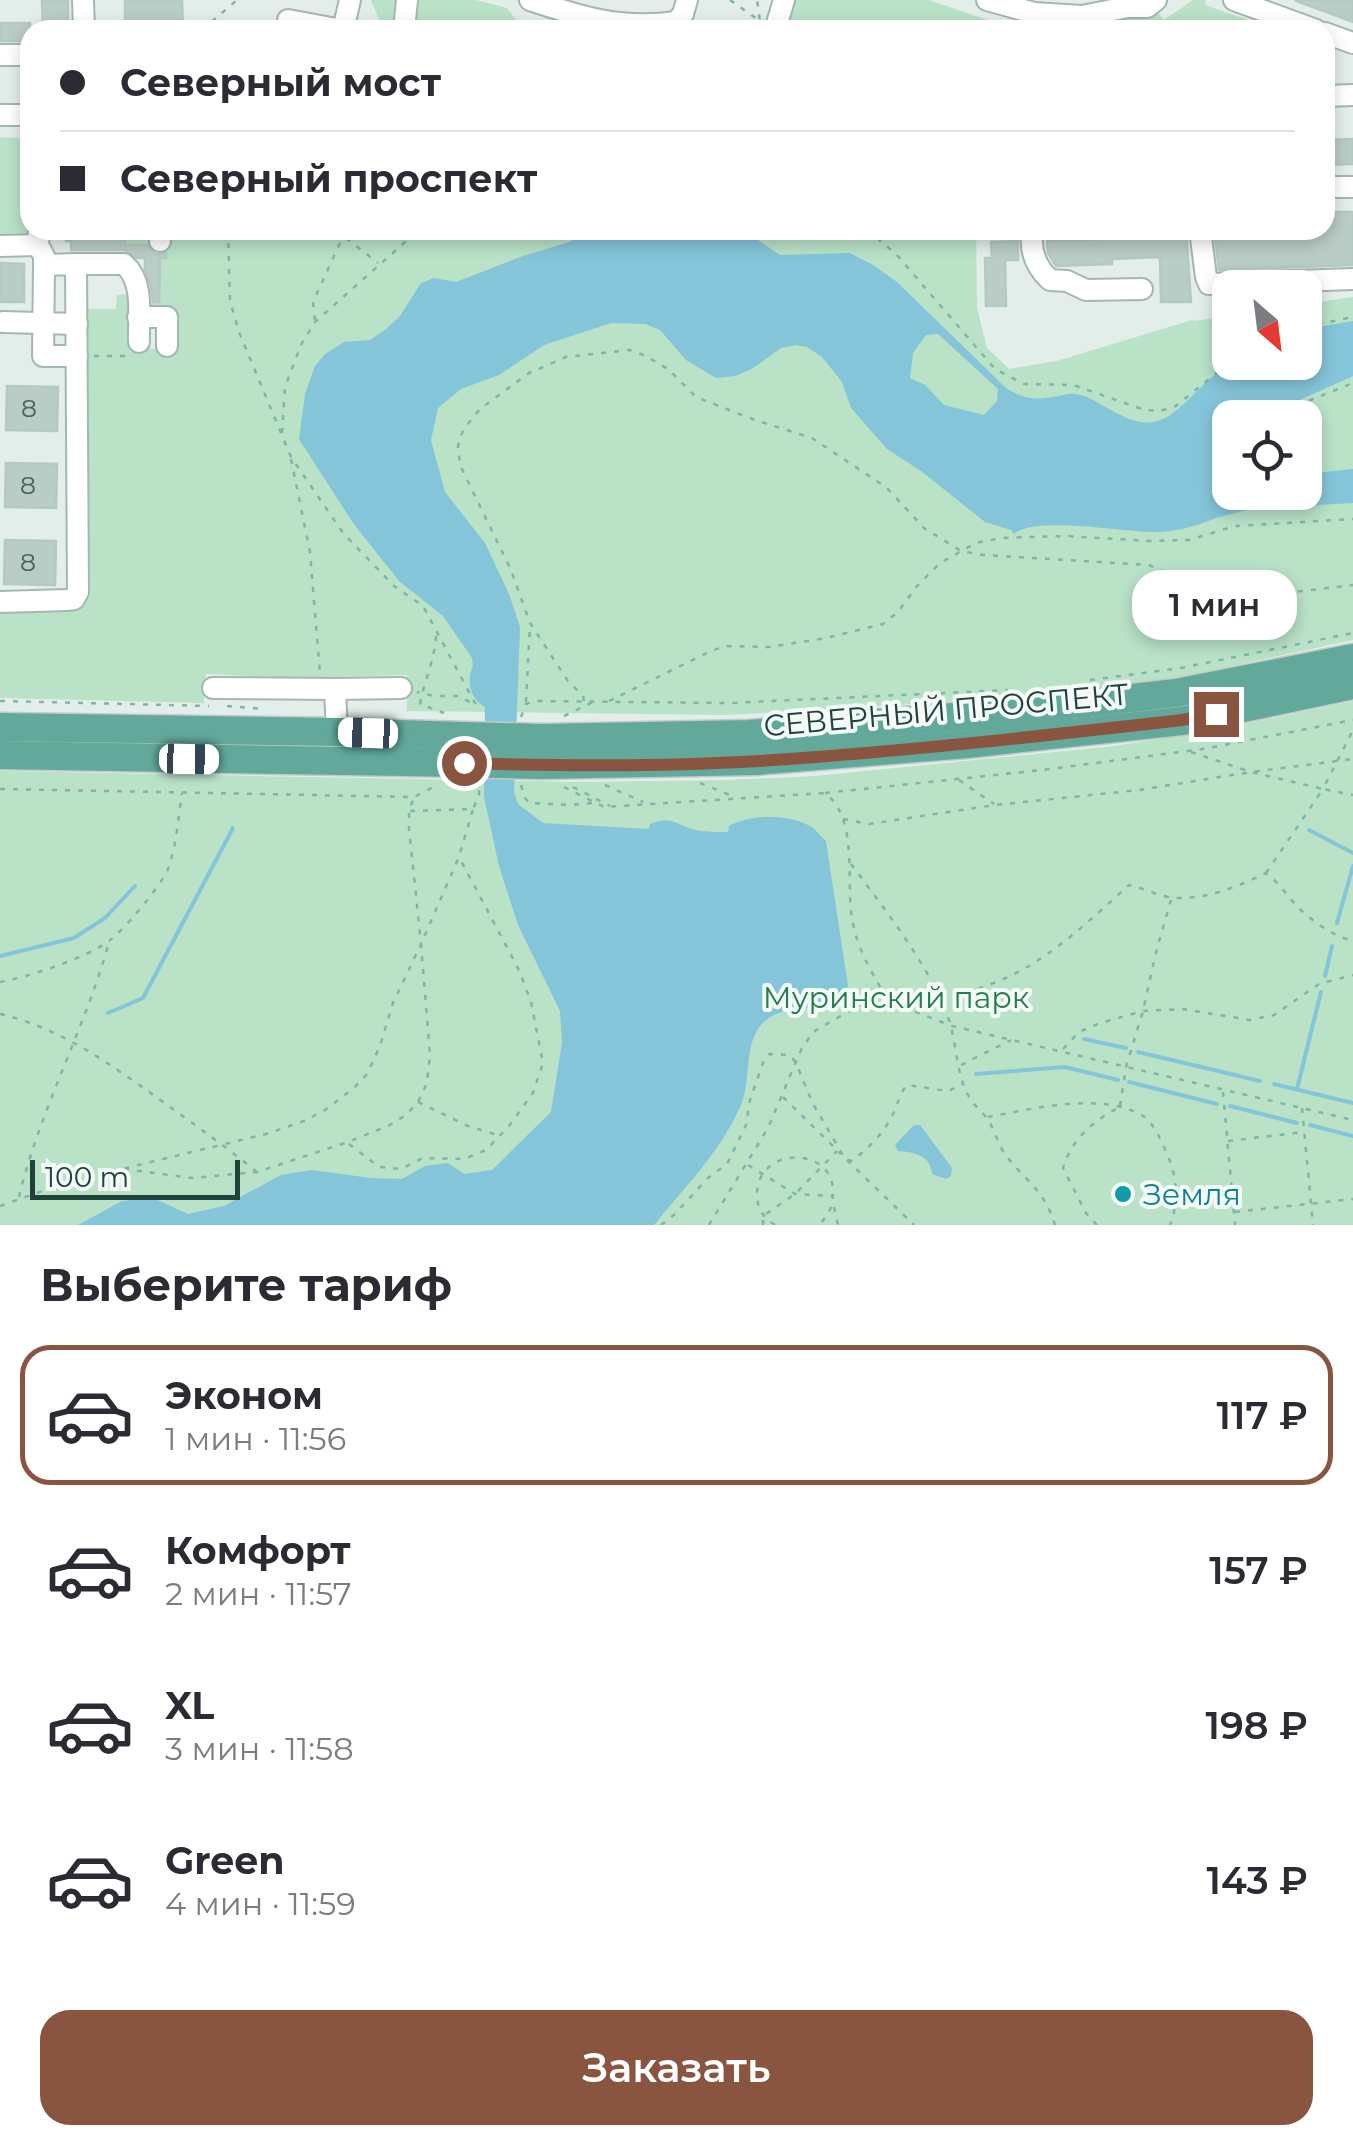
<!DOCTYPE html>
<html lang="ru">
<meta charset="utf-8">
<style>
body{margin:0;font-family:Montserrat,sans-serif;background:#f2f2f3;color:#2b2b33;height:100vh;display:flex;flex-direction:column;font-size:38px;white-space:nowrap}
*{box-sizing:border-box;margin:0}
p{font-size:32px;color:#7c7c81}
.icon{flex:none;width:55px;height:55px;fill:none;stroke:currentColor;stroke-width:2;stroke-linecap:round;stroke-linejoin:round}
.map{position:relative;height:1225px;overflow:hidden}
.drawer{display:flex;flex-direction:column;background:#fff;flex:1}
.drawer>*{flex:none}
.guide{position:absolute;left:20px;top:20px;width:1315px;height:220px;border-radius:30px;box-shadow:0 5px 15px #0003;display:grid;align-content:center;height:220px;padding:0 40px;background:#fff}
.needle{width:65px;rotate:152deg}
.buttons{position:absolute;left:1212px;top:270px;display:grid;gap:20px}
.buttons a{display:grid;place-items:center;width:110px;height:110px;border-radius:20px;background:#fff;box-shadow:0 5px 15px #0003;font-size:50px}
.scale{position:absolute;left:30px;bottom:25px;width:210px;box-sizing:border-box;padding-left:10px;border:5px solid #20423b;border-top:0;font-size:28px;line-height:35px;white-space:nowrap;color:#20423b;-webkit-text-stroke:8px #f4faf7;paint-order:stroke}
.end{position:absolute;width:45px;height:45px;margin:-22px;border:12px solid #8a5540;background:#fff;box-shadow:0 0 0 5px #fff}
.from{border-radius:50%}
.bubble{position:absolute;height:70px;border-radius:30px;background:#fff;box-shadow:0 5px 15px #0003;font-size:32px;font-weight:600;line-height:70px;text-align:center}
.car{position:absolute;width:30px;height:60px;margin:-30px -15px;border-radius:12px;box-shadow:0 0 8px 2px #0007;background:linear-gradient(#fff 24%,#345 0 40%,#fff 0 76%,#345 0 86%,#fff 0)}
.guide b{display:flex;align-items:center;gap:35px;height:95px;font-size:38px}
.guide b+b{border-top:2px solid #e1e1e2}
.guide i{width:25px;height:25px;background:#2b2b33}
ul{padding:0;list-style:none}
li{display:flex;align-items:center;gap:30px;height:140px;margin:0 20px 15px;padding:0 20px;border:5px solid transparent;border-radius:30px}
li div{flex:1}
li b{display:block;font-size:38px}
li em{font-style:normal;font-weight:600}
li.on{border-color:#8a5540}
li>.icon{width:90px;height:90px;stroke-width:1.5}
h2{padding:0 40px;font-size:45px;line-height:120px}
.primary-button{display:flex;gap:20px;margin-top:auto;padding:20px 40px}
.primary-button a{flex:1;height:115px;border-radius:30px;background:#8a5540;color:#fff;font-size:40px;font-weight:600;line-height:115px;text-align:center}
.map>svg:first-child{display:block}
.green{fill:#b9e2c7;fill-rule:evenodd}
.water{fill:#85c5d9;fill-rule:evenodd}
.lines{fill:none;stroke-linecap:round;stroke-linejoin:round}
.stream{stroke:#85c5d9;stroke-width:4}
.building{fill:#baccc6;stroke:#b4c9c2;stroke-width:2.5}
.minor-casing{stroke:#a5b7b2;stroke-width:24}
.major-casing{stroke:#c1cac8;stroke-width:31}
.path{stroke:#80b5a9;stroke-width:2.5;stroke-dasharray:5 8;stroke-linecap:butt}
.minor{stroke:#fff;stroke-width:20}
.major{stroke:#62a99c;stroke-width:28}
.major-bridge-casing{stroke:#c1cac8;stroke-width:31;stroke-linecap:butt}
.major-bridge{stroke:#62a99c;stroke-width:28}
.route{stroke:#8a5540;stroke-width:12}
.culture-dot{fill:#0f9aa8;stroke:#f4faf7;stroke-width:4}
.labels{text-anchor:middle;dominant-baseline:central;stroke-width:8;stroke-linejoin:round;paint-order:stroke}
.number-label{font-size:25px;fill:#46645e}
.street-label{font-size:30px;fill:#20423b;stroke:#f4faf7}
.park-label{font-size:30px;fill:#257d4f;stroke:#f4faf7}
.culture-label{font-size:30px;fill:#0d838f;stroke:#f4faf7;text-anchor:start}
</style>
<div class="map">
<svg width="1353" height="1225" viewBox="0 0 1353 1225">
<rect width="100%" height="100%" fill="#e3eeea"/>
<!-- green -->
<g class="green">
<polygon points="371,0 476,0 507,8 524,30 383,30"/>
<polygon points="775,0 929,0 1014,29 1071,24 1065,30 770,30 766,17"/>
<polygon points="1193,0 1206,0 1205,5 1277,30 1088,30 1088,25 1157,11 1164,20"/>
<polygon points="0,137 30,139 29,240 0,241"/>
<path d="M 125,230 L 976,230 L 977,308 L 987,348 L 1009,369 L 1057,361 L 1192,320 L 1194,321 L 1230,316 L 1230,362 L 1305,362 L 1305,304 L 1353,297 L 1353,640 L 1181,677 L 1029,697 L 728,715 L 407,711 L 407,675 L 299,678 L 206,674 L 204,703 L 0,698 L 0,611 L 78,606 L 86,309 L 116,309 L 117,295 L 130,294 L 144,349 L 172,348 L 146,310 L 145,302 L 159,301 L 160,258 L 165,257 L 166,245 L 121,245 L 121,233 L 124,232 ZM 1230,418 L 1305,418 L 1305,492 L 1230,492 Z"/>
<polygon points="1353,701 1353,1225 0,1225 0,771 571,782 726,780 815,776 1115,746 1227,728"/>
</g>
<!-- water -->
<g class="water">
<path d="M 593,230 L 743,230 L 780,255 L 850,253 L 873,265 L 897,282 L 1007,389 C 1028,400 1035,400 1059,396 C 1064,395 1069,393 1074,394 C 1097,395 1124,427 1154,422 C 1182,417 1207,371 1235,363 C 1246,359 1290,363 1305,362 L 1305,329 L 1353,321 L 1353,376 L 1262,417 L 1230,418 L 1230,492 L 1305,492 L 1305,474 L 1353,469 L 1353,503 L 1248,509 C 1236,514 1223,515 1211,520 C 1193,527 1178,531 1159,532 C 1127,533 1035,515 1014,534 L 1011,530 L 985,522 L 921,471 L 887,449 L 851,408 L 842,382 L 822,357 L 807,347 L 796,345 L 781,348 L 753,368 L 736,376 L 716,378 L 686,360 L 660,330 L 645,324 L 611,323 L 544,345 L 499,375 L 461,389 L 438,408 L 431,440 L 445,492 L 485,543 L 509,594 L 520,627 L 514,792 L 518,804 L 543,823 L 649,829 L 650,824 C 672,814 680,828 701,831 C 710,832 719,832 728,832 L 729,826 C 752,814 785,814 808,825 C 815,828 820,836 826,841 L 848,986 C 832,1019 783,998 761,1025 C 743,1046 752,1082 740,1107 C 720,1152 685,1187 654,1225 L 78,1225 L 122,1201 L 153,1198 L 188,1214 L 224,1206 L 281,1175 L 311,1170 L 371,1178 L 402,1179 L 425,1166 L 448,1163 L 464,1174 L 492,1170 L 551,1112 L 562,1043 L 560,1011 L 518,925 L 499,866 L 484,797 L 485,707 C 470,700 466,680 473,666 L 472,658 L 443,616 L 399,581 L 353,523 L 299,439 L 305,394 L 315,366 L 325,354 L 344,342 L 370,340 L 385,330 L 400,316 L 421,283 L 434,278 L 456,282 L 523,256 L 569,242 ZM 938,334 L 998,389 L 997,401 L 984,415 L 944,405 L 925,385 L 910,378 L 913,353 L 926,335 Z"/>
<path d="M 914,1125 L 920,1125 L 952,1168 L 951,1176 L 946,1179 L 932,1174 C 931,1155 913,1152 898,1151 L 895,1145 Z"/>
</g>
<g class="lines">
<!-- stream -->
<g class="stream">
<polyline points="1309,830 1353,853"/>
<polyline points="1337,923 1353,866"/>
<polyline points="0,956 74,938 105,918 135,886"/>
<polyline points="1325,976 1332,946"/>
<polyline points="108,1013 143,998 233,828"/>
<polyline points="1084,1039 1126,1048"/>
<polyline points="1138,1052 1260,1081"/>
<polyline points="976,1074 1065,1067 1118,1080"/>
<polyline points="1129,1082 1217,1104"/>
<polyline points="1274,1084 1353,1103"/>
<polyline points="1297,1089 1321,992"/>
<polyline points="1230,1106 1297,1123"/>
<polyline points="1310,1125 1353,1136"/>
</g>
</g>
<!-- building -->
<g class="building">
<polygon points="42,0 68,0 68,30 43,30"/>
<polygon points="125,0 182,0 183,30 125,30"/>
<polygon points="1296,0 1353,0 1353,22 1296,1"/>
<rect x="0" y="23" width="30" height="18"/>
<polygon points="1353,139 1353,164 1325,165 1325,140"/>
<polygon points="1325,212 1353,212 1353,265 1219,270 1214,230 1325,230"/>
<polygon points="66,230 124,230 125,245 147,245 155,254 166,253 166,258 160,258 159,302 153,302 151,287 145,270 145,258 137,258 125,250 71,250 71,241 66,241"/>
<polygon points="1172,230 1186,230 1191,302 1161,302 1160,257 1112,259 1112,264 1056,266 1048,253 1047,241 1172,237"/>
<polygon points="1018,241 1018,260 1005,260 1006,306 986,306 985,258 992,258 991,242"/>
<polygon points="0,263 24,264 24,302 0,302"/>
<polygon points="7,386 58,387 57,431 6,430"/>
<polygon points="6,463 57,464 56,508 5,507"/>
<polygon points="5,540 56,541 55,585 4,584"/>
</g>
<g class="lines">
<!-- minor casing -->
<g class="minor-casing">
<g id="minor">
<polyline points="83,0 84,30"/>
<path d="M 530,0 C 581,17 621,30 676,22 L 683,14 L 687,0"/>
<polyline points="987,0 1034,13 1082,16 1128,7 1147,7 1156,0"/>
<polyline points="1234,0 1316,30"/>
<polyline points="288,20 342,30"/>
<polyline points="343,30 350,0"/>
<polyline points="404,30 407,0"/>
<polyline points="775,30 784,0"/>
<polyline points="1325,33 1353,43"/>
<polyline points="0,55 30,55"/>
<polyline points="1325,96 1353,95"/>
<polyline points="0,115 30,115"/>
<polyline points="1325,187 1353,187"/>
<polyline points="159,230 160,241"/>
<path d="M 1033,230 C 1029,250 1035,266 1050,280 L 1067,281 L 1086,290 L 1142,289"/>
<polyline points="1200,230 1206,277 1209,284 1353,279"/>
<polyline points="0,246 38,245"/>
<path d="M 76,264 L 124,264 C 145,282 138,317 139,342"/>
<polyline points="44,265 43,356 77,356"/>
<polyline points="138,317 167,317 167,346"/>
<polyline points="3,322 77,324"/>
<polyline points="0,602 67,600 74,599 78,592 76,264 44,265 44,256 38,245 39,230"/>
<polyline points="213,688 335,689 337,732"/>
<polyline points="335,689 401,688"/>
</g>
</g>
<!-- major casing -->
<g class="major-casing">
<g id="major">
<polyline points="0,727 337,732 464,736"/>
<polyline points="542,738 749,734 990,714 1176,693 1353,658"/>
<polyline points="0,755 463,763"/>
<polyline points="541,765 756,761 967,744 1182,721 1353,685"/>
</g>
</g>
<!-- path -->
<g class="path">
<polyline points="730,0 757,19"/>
<polyline points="697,27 760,21 757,0"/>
<polyline points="202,30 237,0"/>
<polyline points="228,230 230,301 239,332 291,457 343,533 394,586 423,606 476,705 458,696 434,696 417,692"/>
<polyline points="336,230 378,263"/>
<polyline points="867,230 896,254 995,369 1024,384 1073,385 1145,410 1160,411 1176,406 1230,362"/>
<polyline points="315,320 313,302 346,230"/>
<polyline points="1305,327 1353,317"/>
<polyline points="94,356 131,356"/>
<polyline points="1284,408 1303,403 1353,383"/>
<polyline points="282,433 285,387 301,345 315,322 404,243 430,231 443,230"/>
<polyline points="291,459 310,552 320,674"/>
<path d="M 436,636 C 435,659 424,681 420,704 L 444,713"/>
<polyline points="1090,680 1181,668 1353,633"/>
<polyline points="0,701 209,706"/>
<polyline points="584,701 583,696 568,681 530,623 511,570 460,465 458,446 463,430 480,409 529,373 566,357 630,350 646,356 668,369 696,397 755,420 812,438 887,488 924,528 961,551 983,555 1149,565 1212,593 1243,598 1353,585"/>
<polyline points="609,701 711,651 726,646 769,647 826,638 883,624 898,612 917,586 940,563 976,543 1000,538 1067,536 1148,541 1189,540 1235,526 1353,519"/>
<polyline points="526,702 530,625"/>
<polyline points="227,706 264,709"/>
<polyline points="564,716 593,702"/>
<polyline points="521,717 526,704 534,701 730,703 1008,690"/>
<polyline points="1191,752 1251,772 1323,789 1353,730"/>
<polyline points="959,780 994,804"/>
<polyline points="700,783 735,797"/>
<polyline points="521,785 525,798 529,803 572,805 593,803"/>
<polyline points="605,785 643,802"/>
<path d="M 564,787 L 604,807 L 825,793 C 857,817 847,875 851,911 C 854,940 867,965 882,990"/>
<polyline points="573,787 610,806"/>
<polyline points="0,789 414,797 439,784"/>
<polyline points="825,793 1042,770 1203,749 1353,720"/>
<polyline points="410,811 473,809 479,795 479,786"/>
<polyline points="843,819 869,824 995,805 1139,790 1251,772 1353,759"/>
<path d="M 851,864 C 885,910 924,958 946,1012 C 958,1040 954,1074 971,1100 C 975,1106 981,1111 986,1117 C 995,1129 998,1146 1007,1157 C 1029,1184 1044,1190 1055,1225"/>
<polyline points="1266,873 1323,789 1353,795"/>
<path d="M 0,982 C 28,977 86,958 109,941 C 124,930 161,886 168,869 C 177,845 178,818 182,793"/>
<path d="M 941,1000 C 974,991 1008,980 1037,961 C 1070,940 1100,911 1129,885 C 1144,888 1160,897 1175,898 C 1208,899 1237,887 1266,873 C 1282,885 1290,901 1304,913 C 1319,926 1335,936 1353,941"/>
<path d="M 0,1014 C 58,1027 109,1063 156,1097 C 190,1121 223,1145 256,1171"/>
<polyline points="1063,1049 1079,1032 1100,1023 1143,1011 1182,1009 1250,1020 1274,1015 1319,984 1353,975"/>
<polyline points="961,1065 1011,1040"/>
<polyline points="1223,1092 1235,1225"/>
<polyline points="783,1097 841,1154"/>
<polyline points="418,1102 468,1126 497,1135"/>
<polyline points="1120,1106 1126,1067 1143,1011 1156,952 1171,900"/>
<polyline points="1302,1108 1313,1225"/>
<path d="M 988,1117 C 1032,1109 1102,1091 1143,1116 C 1155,1124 1162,1143 1168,1156 C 1177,1178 1179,1203 1170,1225"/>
<polyline points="1228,1141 1304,1132"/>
<polyline points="349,1144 379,1167 401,1169 423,1158 464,1159 486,1150 509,1126 533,1093 543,1063 531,1002 519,970 460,859"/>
<polyline points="847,1160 914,1225"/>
<polyline points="748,1165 795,1194 832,1196"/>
<polyline points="124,1169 192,1178 257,1172 348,1142 388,1126 406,1115 418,1102 427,1083 430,1055 421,944 459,857 473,809"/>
<path d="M 19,1197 C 40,1109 85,1029 109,942"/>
<polyline points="0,1206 68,1182 266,1134 304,1121 325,1110 355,1087 367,1074 380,1046 393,1003 421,944 409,828 409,811 414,797"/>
<polyline points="834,1207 838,1225"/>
<polyline points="1235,1212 1353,1199"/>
<path d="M 661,1225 L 675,1214 L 708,1178 L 727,1164 L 746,1125 L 750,1100 L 764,1060 L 769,1054 L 790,1055 L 796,1063 L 812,1102 L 845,1159 L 851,1161 C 867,1150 883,1134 892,1116 C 898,1105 899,1094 907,1085 L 948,1091 L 963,1084"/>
<polyline points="709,1225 768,1128 801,1050 813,1032 882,992 916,1012 952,1026 1353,1120"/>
<polyline points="763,1225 763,1216 795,1194 837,1151"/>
<path d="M 775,1225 C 762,1216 757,1209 757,1193 C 758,1147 832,1145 833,1191 C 833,1206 829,1216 818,1225"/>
<path d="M 1097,1225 L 1086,1213 L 1063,1168 C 1071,1140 1093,1121 1118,1108"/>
</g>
<!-- minor -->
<use href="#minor" class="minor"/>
<!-- major -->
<use href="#major" class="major"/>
<!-- major-bridge casing -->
<g class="major-bridge-casing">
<g id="major-bridge">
<polyline points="464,736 542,738"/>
<polyline points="463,763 541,765"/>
</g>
</g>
<!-- major-bridge -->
<use href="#major-bridge" class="major-bridge"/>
</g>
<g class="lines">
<!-- route -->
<path class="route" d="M 464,763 C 562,766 661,767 759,761 C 900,752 1041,736 1182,720 L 1216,714"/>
</g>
<!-- markers -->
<circle class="culture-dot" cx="1123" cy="1194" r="10"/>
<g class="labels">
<!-- number labels -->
<g class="number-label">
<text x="29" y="408">8</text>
<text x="28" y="485">8</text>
<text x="28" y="562">8</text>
</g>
<!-- street labels -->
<g class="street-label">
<text transform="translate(946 710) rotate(-5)">СЕВЕРНЫЙ ПРОСПЕКТ</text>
</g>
<!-- park labels -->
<g class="park-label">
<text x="896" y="997">Муринский парк</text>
</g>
<!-- culture labels -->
<g class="culture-label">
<text x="1143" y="1194">Земля</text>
</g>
</g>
</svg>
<div class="buttons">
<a><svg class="needle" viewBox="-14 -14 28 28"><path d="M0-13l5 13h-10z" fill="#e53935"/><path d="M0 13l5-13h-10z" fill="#7c7c81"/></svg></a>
<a><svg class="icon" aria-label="locate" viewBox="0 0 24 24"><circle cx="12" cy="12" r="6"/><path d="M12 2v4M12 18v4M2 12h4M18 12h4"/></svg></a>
</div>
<div class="scale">100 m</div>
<i class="end from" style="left:464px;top:763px"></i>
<i class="end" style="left:1216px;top:714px"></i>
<div class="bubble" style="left:1132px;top:570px;width:165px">1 мин</div>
<i class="car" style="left:368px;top:733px;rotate:272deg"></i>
<i class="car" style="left:189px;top:759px;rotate:91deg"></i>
<div class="guide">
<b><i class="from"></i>Северный мост</b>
<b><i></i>Северный проспект</b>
</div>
</div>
<section class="drawer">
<h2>Выберите тариф</h2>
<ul>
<li class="on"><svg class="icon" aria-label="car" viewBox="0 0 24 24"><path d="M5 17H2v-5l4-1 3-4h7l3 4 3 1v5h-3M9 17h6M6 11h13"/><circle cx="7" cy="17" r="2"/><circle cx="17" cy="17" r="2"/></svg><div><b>Эконом</b><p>1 мин · 11:56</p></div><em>117 ₽</em></li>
<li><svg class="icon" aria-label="car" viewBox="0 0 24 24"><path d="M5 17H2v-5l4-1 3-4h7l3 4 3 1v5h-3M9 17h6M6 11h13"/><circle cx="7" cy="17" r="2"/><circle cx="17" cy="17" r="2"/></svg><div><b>Комфорт</b><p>2 мин · 11:57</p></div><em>157 ₽</em></li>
<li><svg class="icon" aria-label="car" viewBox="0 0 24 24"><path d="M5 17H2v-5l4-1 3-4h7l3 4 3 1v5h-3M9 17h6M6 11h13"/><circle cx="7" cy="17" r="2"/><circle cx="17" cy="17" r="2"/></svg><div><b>XL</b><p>3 мин · 11:58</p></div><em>198 ₽</em></li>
<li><svg class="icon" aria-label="car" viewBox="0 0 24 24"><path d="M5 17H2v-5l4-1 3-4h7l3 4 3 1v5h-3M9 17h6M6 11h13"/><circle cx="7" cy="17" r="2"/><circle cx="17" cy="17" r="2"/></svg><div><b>Green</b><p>4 мин · 11:59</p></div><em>143 ₽</em></li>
</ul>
<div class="primary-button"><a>Заказать</a></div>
</section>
